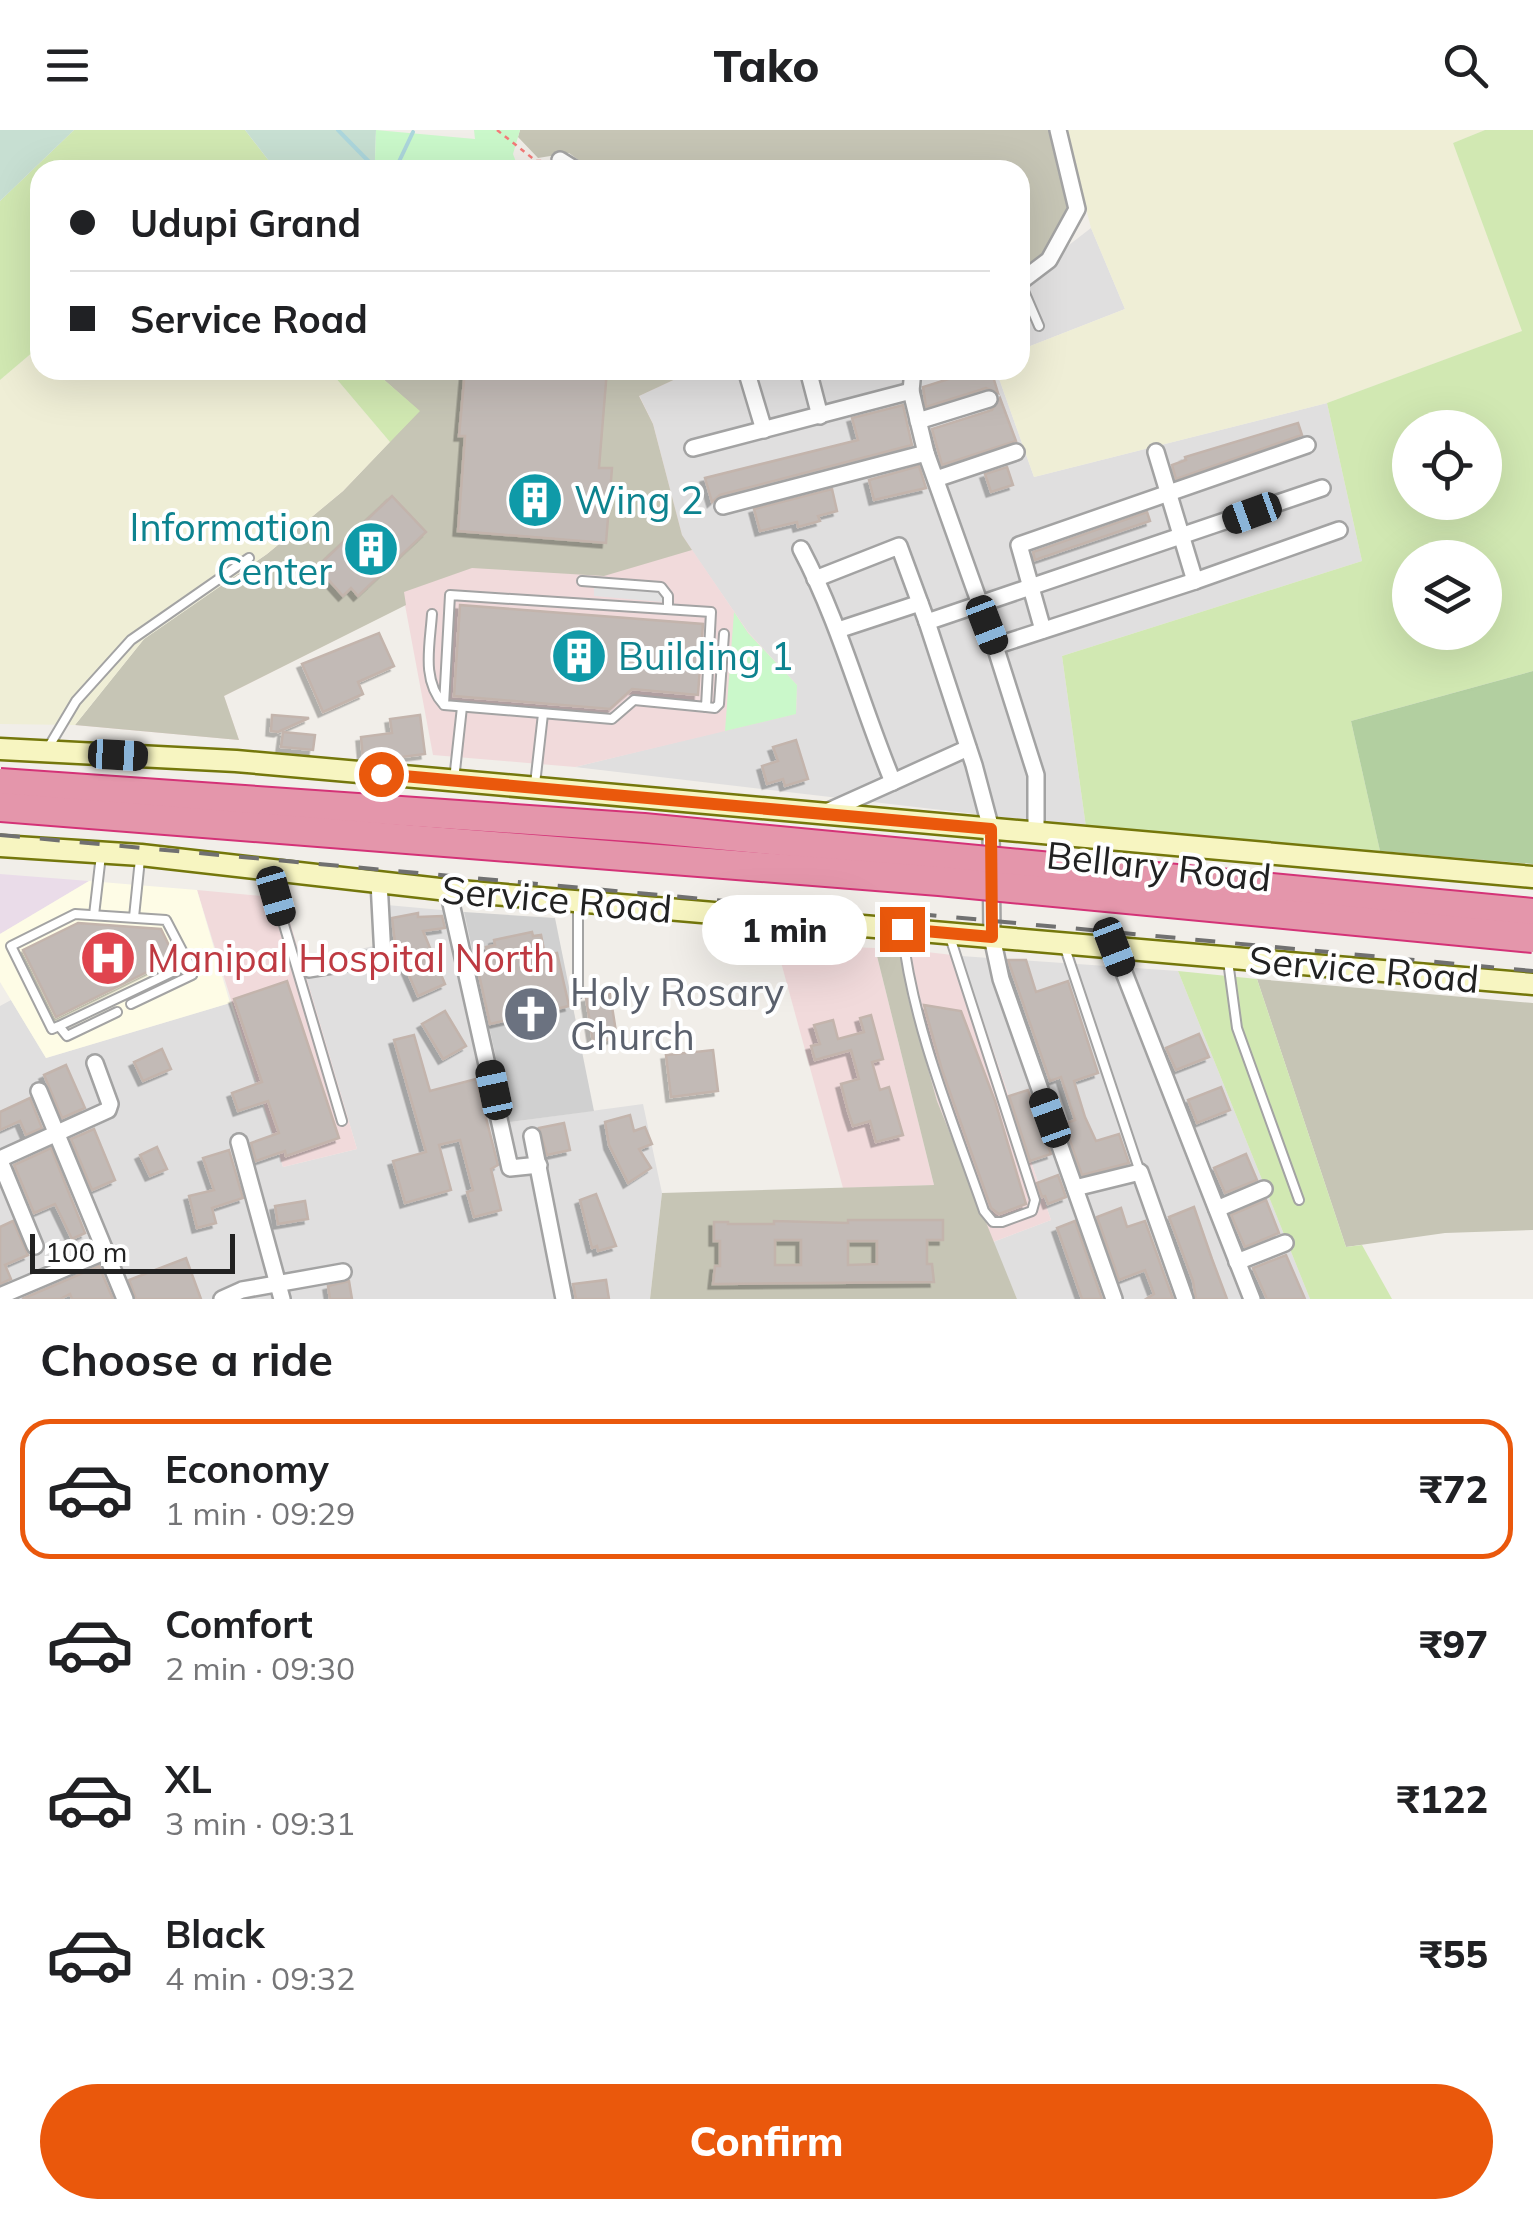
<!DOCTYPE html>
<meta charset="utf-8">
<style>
body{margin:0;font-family:Mulish,sans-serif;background:#f6f6f6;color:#202124;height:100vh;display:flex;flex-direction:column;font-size:38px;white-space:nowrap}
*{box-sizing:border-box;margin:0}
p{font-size:32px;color:#757577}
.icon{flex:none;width:55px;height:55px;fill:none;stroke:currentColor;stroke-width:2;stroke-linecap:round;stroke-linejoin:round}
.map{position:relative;height:1169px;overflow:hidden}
.details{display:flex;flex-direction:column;background:#fff;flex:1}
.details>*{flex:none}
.guide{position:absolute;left:30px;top:30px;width:1000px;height:220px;border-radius:30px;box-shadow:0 10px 40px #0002;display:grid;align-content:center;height:220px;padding:0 40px;background:#fff}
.fabs{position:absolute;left:1392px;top:280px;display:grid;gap:20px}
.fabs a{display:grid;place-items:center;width:110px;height:110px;border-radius:50%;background:#fff;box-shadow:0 10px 40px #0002;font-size:50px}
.scale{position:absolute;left:30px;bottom:25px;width:205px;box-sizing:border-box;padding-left:10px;border:5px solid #222;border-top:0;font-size:28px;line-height:35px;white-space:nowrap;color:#222;-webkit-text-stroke:8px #fff;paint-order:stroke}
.end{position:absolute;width:45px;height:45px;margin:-22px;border:12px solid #ea580c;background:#fff;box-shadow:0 0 0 5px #fff}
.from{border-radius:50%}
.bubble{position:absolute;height:70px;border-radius:35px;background:#fff;box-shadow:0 10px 40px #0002;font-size:32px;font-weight:800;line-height:70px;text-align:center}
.car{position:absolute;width:30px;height:60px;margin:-30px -15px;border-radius:12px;box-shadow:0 0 8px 2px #0007;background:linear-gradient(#222 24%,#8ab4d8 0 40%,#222 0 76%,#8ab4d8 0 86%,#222 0)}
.guide b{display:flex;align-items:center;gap:35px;height:95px;font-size:38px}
.guide b+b{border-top:2px solid #e0e0e0}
.guide i{width:25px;height:25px;background:#202124}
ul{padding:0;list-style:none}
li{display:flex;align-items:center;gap:30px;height:140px;margin:0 20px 15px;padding:0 20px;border:5px solid transparent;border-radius:30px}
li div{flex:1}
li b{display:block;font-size:38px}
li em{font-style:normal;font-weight:800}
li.current{border-color:#ea580c}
li>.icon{width:90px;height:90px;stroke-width:1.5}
h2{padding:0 40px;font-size:45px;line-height:120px}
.primary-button{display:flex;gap:20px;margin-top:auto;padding:20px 40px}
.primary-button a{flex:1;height:115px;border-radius:60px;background:#ea580c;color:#fff;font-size:40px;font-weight:800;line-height:115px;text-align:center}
header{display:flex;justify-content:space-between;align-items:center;height:130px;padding:0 40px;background:#fff;font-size:45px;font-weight:800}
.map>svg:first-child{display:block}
.residential{fill:#e0dfdf}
.commercial{fill:#f1dadb}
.industrial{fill:#eadce9}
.education{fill:#fefce6}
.religious{fill:#d0d0d0}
.construction{fill:#c6c5b5}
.farmland{fill:#efeed6}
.grass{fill:#d1e8b2;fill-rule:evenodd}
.forest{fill:#b2cfa0}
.wetland{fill:#c7dfd2}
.park{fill:#caf8ca}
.parking{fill:#e2e2e2}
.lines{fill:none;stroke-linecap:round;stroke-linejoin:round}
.stream{stroke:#acd6dc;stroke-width:4}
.building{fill:#c2bab6;stroke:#c3b4ac;stroke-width:2.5;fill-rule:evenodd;filter:url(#shadow)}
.lane-casing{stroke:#a3a3a3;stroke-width:12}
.street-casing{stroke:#a3a3a3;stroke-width:20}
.secondary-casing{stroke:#74770b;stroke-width:25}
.path{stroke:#f47a78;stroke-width:2.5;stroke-dasharray:5 5;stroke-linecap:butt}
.lane{stroke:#fff;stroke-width:8}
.street{stroke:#fff;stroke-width:15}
.secondary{stroke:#f7f5c1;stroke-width:20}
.rail{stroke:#707070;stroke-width:4;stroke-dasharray:20 20;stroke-linecap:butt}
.highway-bridge-casing{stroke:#d43277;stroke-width:32;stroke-linecap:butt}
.highway-bridge{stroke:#e496ab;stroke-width:28}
.route{stroke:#ea580c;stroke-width:12}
.labels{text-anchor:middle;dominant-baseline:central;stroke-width:8;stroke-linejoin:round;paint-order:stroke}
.culture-label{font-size:38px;fill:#0d838f;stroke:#fff;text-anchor:start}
.street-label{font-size:38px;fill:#222;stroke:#fff}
.health-label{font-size:38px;fill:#be3a42;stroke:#fff;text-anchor:start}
.worship-label{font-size:38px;fill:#5b616d;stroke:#fff;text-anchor:start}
</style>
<header><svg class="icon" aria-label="menu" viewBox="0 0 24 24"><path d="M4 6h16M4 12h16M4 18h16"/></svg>Tako<svg class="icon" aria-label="search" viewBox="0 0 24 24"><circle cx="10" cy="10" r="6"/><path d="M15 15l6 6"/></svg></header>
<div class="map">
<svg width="1533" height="1169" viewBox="0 0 1533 1169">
<defs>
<filter id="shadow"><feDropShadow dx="-4.5" dy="4.5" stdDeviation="0" flood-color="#0004"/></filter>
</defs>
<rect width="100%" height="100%" fill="#f1eee9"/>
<!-- residential -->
<g class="residential">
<polygon points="1091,98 1125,179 1020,220 1020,153"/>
<polygon points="695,240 996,240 1034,347 1327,273 1362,431 1062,526 1086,697 575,637 796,583 797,555 748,502 682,406 653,294 639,265"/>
<polygon points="387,775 464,782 510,992 643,974 662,1063 650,1169 0,1169 0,876 11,870 46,928 230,873 283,1037 357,1019 302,833 390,812"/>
<polygon points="961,826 1178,841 1310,1169 1017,1169 993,1112 1051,1090"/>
</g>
<!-- commercial -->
<g class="commercial">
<polygon points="373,240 695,240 639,266 653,294 682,405 748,502 797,555 796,584 575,637 433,625 405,475 224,566 239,610 75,595 267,424 343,361 419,281"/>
<polygon points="197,760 283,768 357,1019 283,1037"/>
<polygon points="776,814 875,818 934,1055 843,1058"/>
<polygon points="901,819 961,826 1051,1090 993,1112 937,971 908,867"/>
</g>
<!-- industrial -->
<polygon class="industrial" points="0,744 89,751 0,804"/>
<!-- education -->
<polygon class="education" points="89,751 197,760 230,873 46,928 0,852 0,804"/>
<!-- religious -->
<polygon class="religious" points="464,782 555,788 594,981 510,992"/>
<!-- construction -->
<g class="construction">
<polygon points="520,0 1050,0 1070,80 1049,122 1020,145 1020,40 582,40 588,37 569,23 538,28 518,7"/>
<polygon points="373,240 695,240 639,266 653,294 682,405 692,420 604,446 472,438 404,462 406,475 224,566 239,610 75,595 144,509 267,424 343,361 419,281"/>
<polygon points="875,818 901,819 908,867 937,971 1017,1169 650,1169 662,1063 934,1055"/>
<polygon points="1257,849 1533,873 1533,1100 1445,1103 1346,1117"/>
</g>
<!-- farmland -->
<g class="farmland">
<polygon points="1066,0 1485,0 1453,13 1523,201 1327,273 1034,347 996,240 1020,240 1020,220 1125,179 1091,98"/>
<polygon points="40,216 40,240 329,240 390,312 343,361 267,424 144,509 75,595 0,594 0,250"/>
</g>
<!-- grass -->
<g class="grass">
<polygon points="74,0 245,0 276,40 40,40 40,216 0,250 0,71"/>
<path d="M 1485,0 L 1533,0 L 1533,541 L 1351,591 L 1380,721 L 1086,697 L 1062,526 L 1362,431 L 1327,273 L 1522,201 L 1453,13 ZM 1410,298 L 1485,298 L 1485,372 L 1410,372 ZM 1410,428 L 1485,428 L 1485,502 L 1410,502 Z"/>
<polygon points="329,240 373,240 420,281 390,312"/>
<polygon points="1178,841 1257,849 1346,1117 1362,1115 1392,1169 1310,1169"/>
</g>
<!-- forest -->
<polygon class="forest" points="1533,541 1533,734 1380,721 1351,591"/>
<!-- wetland -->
<g class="wetland">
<polygon points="0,0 74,0 0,71"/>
<polygon points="245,0 376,0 375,30 370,40 276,40"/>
</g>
<!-- park -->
<g class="park">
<polygon points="376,0 475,9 474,0 520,0 513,24 519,40 386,40 375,30"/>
<polygon points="734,482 748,503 797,555 796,584 725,601"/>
</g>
<!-- parking -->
<polygon class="parking" points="594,457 663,462 662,472 594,466"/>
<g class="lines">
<!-- stream -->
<g class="stream">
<polyline points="338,0 377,40"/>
<polyline points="395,40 413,2"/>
</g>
</g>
<!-- building -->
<g class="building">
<polygon points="465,240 607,240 599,338 612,338 606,413 458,401 465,306 459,306"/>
<polygon points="977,240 991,240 998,263 986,258 926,277 923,257"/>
<polygon points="1000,268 1016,311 942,335 932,299 992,280"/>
<polygon points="903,275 912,315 720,365 712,372 705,348 858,310 852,288"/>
<polygon points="1298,293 1302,305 1176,349 1172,335 1186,330 1185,327"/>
<polygon points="919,336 926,358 874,370 869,350"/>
<polygon points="1007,337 1013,355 991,362 985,344"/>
<polygon points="832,359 837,381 818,386 820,391 798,397 797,392 760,401 754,379"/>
<polygon points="392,366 426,402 358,466 351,458 343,466 317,437"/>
<polygon points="1147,382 1150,391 1035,430 1033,422"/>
<polygon points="460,475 703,494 698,565 632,559 610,579 454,566"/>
<polygon points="379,503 394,536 358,552 363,564 323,582 302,534"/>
<polygon points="272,585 309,588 278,602 271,601"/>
<polygon points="420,585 425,624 379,630 363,629 361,607 392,603 390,589"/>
<polygon points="283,602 315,605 313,620 281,617"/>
<polygon points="796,610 808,649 785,656 783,649 767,654 762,636 778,631 773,617"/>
<polygon points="418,783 418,787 442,786 445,798 423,801 445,854 418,866 395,813 392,788"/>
<polygon points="78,793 161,799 175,828 56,887 23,820"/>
<polygon points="532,802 533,806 541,805 545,825 557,823 569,876 490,894 478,840 491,837 486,817 495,815 494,810"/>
<polygon points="1008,830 1026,830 1036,862 1068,851 1098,943 1074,951 1085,987 1096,1011 1119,1004 1129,1033 1082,1045 1064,994 1075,990 1061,947 1050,951"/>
<polygon points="287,851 339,1008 286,1026 285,1021 256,1031 251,1013 279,1003 268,971 238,981 232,963 262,952 234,869"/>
<polygon points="610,864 617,908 593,912 586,868"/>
<polygon points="924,875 961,881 995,971 1026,1074 999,1084 991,1078 942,940"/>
<polygon points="445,881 466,916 443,929 422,894"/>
<polygon points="871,885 883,929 872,932 880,960 889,957 903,1005 876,1012 870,991 853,996 848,981 841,954 859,949 851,920 815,930 811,916 820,914 814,895 833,890 838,909 864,902 860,888"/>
<polygon points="1199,904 1209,927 1176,940 1166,918"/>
<polygon points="414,905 430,961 476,949 498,1035 491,1039 501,1080 474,1087 467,1062 473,1060 460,1010 439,1015 451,1060 405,1073 393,1031 426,1022 394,910"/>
<polygon points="162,919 171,939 143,951 134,932"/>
<polygon points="713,920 718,961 671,967 666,925"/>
<polygon points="66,935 85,978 62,988 44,945"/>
<polygon points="1221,957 1230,980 1197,993 1188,970"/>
<polygon points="1028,960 1051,1024 1030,1031 1009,966"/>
<polygon points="30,968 42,998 26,1005 20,991 0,1000 0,982"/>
<polygon points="630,985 634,1001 645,997 652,1014 639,1019 651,1038 628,1053 609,1015 605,992"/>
<polygon points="564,993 570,1020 547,1025 539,998"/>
<polygon points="94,999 115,1050 92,1060 71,1009"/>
<polygon points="157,1017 167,1039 150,1046 140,1025"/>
<polygon points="51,1018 85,1103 72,1109 55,1074 34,1083 14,1035"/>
<polygon points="229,1020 243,1068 212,1078 216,1093 197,1098 189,1066 214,1060 203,1028"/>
<polygon points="1246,1024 1257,1050 1225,1063 1214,1038"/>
<polygon points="1058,1045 1066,1067 1048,1074 1045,1066 1042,1067 1037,1053"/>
<polygon points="596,1064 616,1116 598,1121 597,1116 592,1118 580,1070"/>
<polygon points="1266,1070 1279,1103 1245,1117 1231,1085"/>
<polygon points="305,1071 308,1089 278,1094 275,1076"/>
<polygon points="1194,1077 1212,1129 1227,1169 1196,1169 1193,1151 1169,1087"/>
<polygon points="1121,1078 1127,1097 1145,1091 1173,1169 1146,1169 1154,1164 1145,1140 1119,1150 1097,1087"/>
<path d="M 848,1090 L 943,1090 L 943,1110 L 927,1110 L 927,1134 L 932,1134 L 934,1152 L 713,1154 L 715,1136 L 720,1136 L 720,1111 L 714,1111 L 714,1092 L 728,1092 L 728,1094 L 774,1094 L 774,1091 L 848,1093 ZM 775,1110 L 801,1110 L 801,1135 L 775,1135 ZM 848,1111 L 877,1111 L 877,1134 L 848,1135 Z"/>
<polygon points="13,1091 28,1125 5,1135 11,1149 0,1154 0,1097"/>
<polygon points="1075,1091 1102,1169 1082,1169 1057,1098"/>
<polygon points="1286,1125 1305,1169 1267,1169 1253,1138"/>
<polygon points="186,1128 201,1169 136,1169 129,1150"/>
<polygon points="99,1136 113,1169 72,1169 70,1164 60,1169 22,1169"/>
<polygon points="606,1150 609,1169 576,1169 573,1154"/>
<polygon points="349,1151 352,1169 330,1169 328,1156"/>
</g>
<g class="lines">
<!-- lane casing -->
<g class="lane-casing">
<g id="lane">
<polyline points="1020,152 1039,196"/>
<polyline points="582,451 661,457 668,466 668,479"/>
<path d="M 432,484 C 430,515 421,550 444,575 L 612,589 L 634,570 L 706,577 L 711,482 L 450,465 L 444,575"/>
<polyline points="706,577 715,578 719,574 724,504"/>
<polyline points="48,618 76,571 131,510 249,428"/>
<polyline points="454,650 462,577"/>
<polyline points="535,654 543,584"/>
<polyline points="269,744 342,991"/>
<polyline points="578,776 578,864"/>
<polyline points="94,785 101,725"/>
<polyline points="134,787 140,729"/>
<path d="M 902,800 C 913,897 952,989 984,1081 L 993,1092 L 1002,1092 L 1032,1081 L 1035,1070 L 950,807"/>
<polyline points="1065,818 1140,1042"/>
<polyline points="1228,831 1237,898 1299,1070"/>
<polyline points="131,874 192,845 189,834"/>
<polyline points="59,896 189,834 166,790 75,784 11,816 52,899 59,896 67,906 117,882"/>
</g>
</g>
<!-- street casing -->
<g class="street-casing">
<g id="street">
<polyline points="560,30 576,40"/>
<polyline points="1020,152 1049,130 1077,79 1058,0"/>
<polyline points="746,240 764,300"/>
<polyline points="808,240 820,286"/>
<polyline points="913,240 911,261 926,323 995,516 1036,645 1036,704"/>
<polyline points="918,291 989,269"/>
<polyline points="693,318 911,261"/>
<polyline points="1156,322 1195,451"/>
<polyline points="936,349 1016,322"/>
<polyline points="723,376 926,323"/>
<path d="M 801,419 C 840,493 861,575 893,652 L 968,618"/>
<polyline points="815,449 899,416 927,492"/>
<polyline points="838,500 920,473"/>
<polyline points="1043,500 1019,415 1307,315"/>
<polyline points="995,516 1195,451 1339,400"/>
<polyline points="824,683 893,652"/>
<polyline points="448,760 510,1038 539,1035"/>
<polyline points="1114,817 1252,1169"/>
<polyline points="309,839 383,827 379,752"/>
<polyline points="39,961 125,1169"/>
<polyline points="532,1006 564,1169"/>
<polyline points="239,1012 282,1169"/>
<polyline points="0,1029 108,980 110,974 95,933"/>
<polyline points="0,1031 35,1116"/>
<polyline points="1075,1058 1140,1042 1185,1169"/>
<polyline points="1217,1079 1264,1059"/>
<polyline points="1237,1132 1285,1113"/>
<polyline points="0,1166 106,1121"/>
<polyline points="222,1169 242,1160 343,1142"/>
<polyline points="1114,1169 1001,849 992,807 991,699 974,635 927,492 1322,358"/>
</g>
</g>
<!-- secondary casing -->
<g class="secondary-casing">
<g id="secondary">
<polyline points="0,619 236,631 1533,747"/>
<polyline points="0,716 141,725 448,760 1533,854"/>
</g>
</g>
<!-- path -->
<polyline class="path" points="497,0 536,31 545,31"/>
<!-- lane -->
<use href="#lane" class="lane"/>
<!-- street -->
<use href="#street" class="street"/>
<!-- secondary -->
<use href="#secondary" class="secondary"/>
<!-- rail -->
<polyline class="rail" points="0,705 770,775 843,777 1533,841"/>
<!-- highway-bridge casing -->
<g class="highway-bridge-casing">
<g id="highway-bridge">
<polyline points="0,653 644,698 1533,783"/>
<polyline points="0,677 939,751 1533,808"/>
</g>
</g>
<!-- highway-bridge -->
<use href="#highway-bridge" class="highway-bridge"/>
</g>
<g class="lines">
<!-- route -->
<polyline class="route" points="381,644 991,699 992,807 902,799"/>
</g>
<!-- icons -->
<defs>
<g id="building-disc" transform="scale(2.875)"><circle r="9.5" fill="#0f9aa8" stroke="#fff"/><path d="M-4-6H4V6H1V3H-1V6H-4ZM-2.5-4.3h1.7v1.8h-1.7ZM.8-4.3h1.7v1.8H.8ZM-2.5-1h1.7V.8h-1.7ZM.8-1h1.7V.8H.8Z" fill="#fff"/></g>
<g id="hospital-disc" transform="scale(2.875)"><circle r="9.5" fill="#e0444e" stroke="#fff"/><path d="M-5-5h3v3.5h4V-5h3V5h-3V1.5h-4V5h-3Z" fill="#fff"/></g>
<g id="church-disc" transform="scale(2.875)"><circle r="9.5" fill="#6b7280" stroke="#fff"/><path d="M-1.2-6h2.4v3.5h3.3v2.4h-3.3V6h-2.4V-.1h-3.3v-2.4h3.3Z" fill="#fff"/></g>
</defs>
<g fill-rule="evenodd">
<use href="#building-disc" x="535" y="370"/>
<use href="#building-disc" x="371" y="419"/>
<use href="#building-disc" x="579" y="526"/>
<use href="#hospital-disc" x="108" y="828"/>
<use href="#church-disc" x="531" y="884"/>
</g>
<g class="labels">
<!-- culture labels -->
<g class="culture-label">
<text x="574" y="370">Wing 2</text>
<text x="332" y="397" text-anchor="end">Information<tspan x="332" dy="44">Center</tspan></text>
<text x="618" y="526">Building 1</text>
</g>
<!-- street labels -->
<g class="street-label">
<text transform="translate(1159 736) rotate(6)">Bellary Road</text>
<text transform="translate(557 769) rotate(5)">Service Road</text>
<text transform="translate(1364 839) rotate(5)">Service Road</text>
</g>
<!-- health labels -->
<g class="health-label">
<text x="147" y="828">Manipal Hospital North</text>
</g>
<!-- worship labels -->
<g class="worship-label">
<text x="570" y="862">Holy Rosary<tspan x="570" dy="44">Church</tspan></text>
</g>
</g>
</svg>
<div class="fabs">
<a><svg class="icon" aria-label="locate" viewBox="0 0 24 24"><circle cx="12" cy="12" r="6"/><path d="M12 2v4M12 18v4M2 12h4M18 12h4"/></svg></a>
<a><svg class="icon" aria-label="layers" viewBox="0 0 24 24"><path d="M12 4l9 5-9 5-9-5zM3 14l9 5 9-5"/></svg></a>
</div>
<div class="scale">100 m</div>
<i class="end from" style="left:381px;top:644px"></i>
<i class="end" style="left:902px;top:799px"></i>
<div class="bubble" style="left:702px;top:765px;width:165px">1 min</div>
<i class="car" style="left:1252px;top:383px;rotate:250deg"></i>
<i class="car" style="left:987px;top:495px;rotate:159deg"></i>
<i class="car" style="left:118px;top:625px;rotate:93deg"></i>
<i class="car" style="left:276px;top:766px;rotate:164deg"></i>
<i class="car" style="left:1114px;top:817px;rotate:159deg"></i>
<i class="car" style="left:494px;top:960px;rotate:348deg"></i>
<i class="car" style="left:1050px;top:988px;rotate:340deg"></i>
<div class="guide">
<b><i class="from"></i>Udupi Grand</b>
<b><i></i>Service Road</b>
</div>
</div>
<section class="details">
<h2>Choose a ride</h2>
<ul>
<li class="current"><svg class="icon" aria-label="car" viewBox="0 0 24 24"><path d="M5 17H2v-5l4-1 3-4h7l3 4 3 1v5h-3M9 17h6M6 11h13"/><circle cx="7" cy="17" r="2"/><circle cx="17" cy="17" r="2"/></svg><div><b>Economy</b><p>1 min · 09:29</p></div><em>₹72</em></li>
<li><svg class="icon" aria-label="car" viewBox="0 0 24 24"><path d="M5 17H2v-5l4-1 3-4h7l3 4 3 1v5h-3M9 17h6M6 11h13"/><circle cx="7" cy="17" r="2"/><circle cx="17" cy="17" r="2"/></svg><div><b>Comfort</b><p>2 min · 09:30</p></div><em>₹97</em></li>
<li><svg class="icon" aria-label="car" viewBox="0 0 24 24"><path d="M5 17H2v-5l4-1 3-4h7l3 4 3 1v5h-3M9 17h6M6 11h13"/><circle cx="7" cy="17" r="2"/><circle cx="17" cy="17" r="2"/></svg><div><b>XL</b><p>3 min · 09:31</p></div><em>₹122</em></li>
<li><svg class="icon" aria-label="car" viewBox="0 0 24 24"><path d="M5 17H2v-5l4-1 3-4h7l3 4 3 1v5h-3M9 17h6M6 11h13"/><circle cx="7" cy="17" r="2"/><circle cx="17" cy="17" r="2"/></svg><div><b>Black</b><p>4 min · 09:32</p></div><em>₹55</em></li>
</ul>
<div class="primary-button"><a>Confirm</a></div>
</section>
